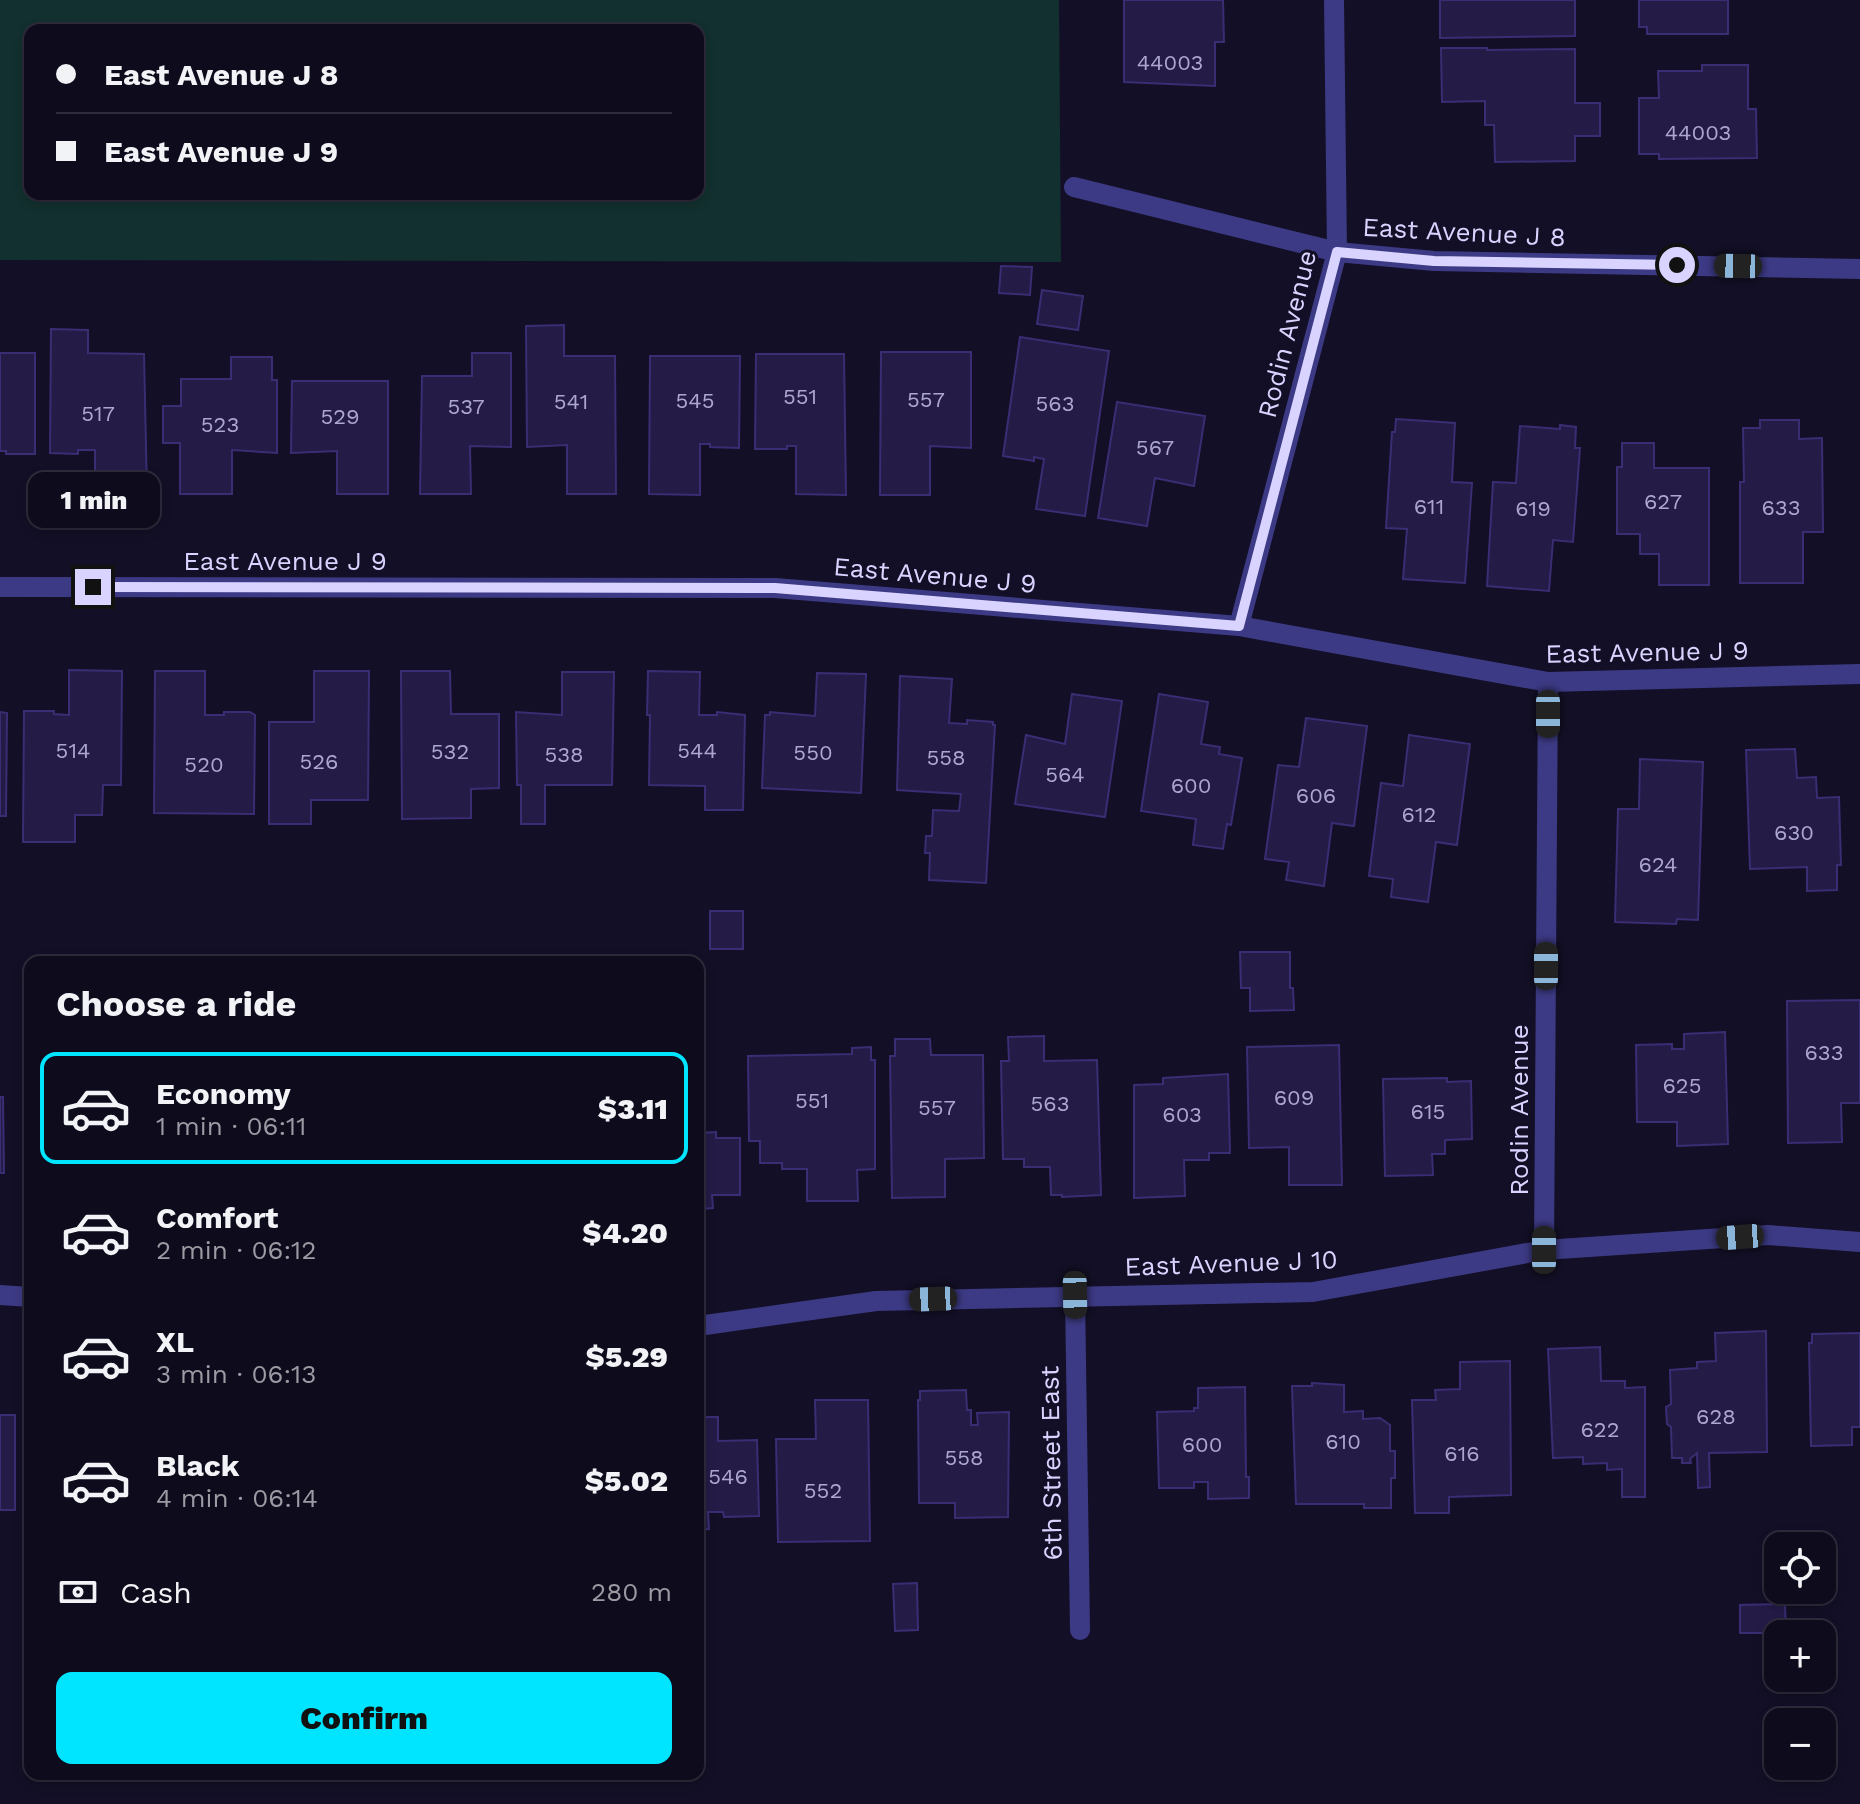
<!DOCTYPE html>
<meta charset="utf-8">
<style>
body{margin:0;font-family:"Work Sans",sans-serif;background:#1c1929;color:#f1f3f6;height:100vh;display:flex;flex-direction:column;font-size:30px;white-space:nowrap}
*{box-sizing:border-box;margin:0}
p{font-size:26px;color:#9b9ba3}
.icon{flex:none;width:44px;height:44px;fill:none;stroke:currentColor;stroke-width:2;stroke-linecap:round;stroke-linejoin:round}
.map{position:relative;flex:1;overflow:hidden}
.side{position:absolute;left:24px;top:956px;width:680px;height:824px;display:flex;flex-direction:column;background:#0e0b1c;border-radius:16px;box-shadow:0 4px 12px #0003,0 0 0 2px #2e2b3b}
.side>*{flex:none}
.guide{position:absolute;left:24px;top:24px;width:680px;height:176px;border-radius:16px;box-shadow:0 4px 12px #0003,0 0 0 2px #2e2b3b;display:grid;align-content:center;height:176px;padding:0 32px;background:#0e0b1c}
.tools{position:absolute;left:1764px;top:1532px;display:grid;gap:16px}
.tools a{display:grid;place-items:center;width:72px;height:72px;border-radius:16px;background:#0e0b1c;box-shadow:0 4px 12px #0003,0 0 0 2px #2e2b3b;font-size:40px}
.end{position:absolute;width:36px;height:36px;margin:-18px;border:10px solid #d9d4ff;background:#111;box-shadow:0 0 0 4px #111}
.from{border-radius:50%}
.bubble{position:absolute;height:56px;border-radius:16px;background:#0e0b1c;box-shadow:0 4px 12px #0003,0 0 0 2px #2e2b3b;font-size:26px;font-weight:800;line-height:56px;text-align:center}
.car{position:absolute;width:24px;height:48px;margin:-24px -12px;border-radius:10px;box-shadow:0 0 6px 2px #0007;background:linear-gradient(#222 24%,#8ab4d8 0 40%,#222 0 76%,#8ab4d8 0 86%,#222 0)}
.guide b{display:flex;align-items:center;gap:28px;height:76px;font-size:30px}
.guide b+b{border-top:2px solid #2e2b3b}
.guide i{width:20px;height:20px;background:#f1f3f6}
ul{padding:0;list-style:none}
li{display:flex;align-items:center;gap:24px;height:112px;margin:0 16px 12px;padding:0 16px;border:4px solid transparent;border-radius:16px}
li div{flex:1}
li b{display:block;font-size:30px}
li em{font-style:normal;font-weight:800}
li.current{border-color:#00e5ff}
li>.icon{width:72px;height:72px;stroke-width:1.5}
h2{padding:0 32px;font-size:36px;line-height:96px}
.pay{display:flex;align-items:center;gap:20px;height:88px;padding:0 32px;font-size:30px}
.pay p{margin-inline-start:auto}
.button{display:flex;gap:16px;margin-top:auto;padding:16px 32px}
.button a{flex:1;height:92px;border-radius:16px;background:#00e5ff;color:#111;font-size:32px;font-weight:800;line-height:92px;text-align:center}
.map>svg:first-child{display:block}
.green{fill:#12302f;fill-rule:evenodd}
.building{fill:#241b47;stroke:#3b2d73;stroke-width:2}
.lines{fill:none;stroke-linecap:round;stroke-linejoin:round}
.minor{stroke:#3d3a85;stroke-width:20}
.route{stroke:#d9d4ff;stroke-width:10}
.labels{text-anchor:middle;dominant-baseline:central;stroke-width:6;stroke-linejoin:round;paint-order:stroke}
.number-label{font-size:22px;fill:#aca6d1}
.street-label{font-size:26px;fill:#d9d4ff;stroke:#130f26}
</style>
<div class="map">
<svg width="1860" height="1804" viewBox="0 0 1860 1804">
<rect width="100%" height="100%" fill="#130f26"/>
<!-- green -->
<path class="green" d="M 0,0 L 1059,0 L 1061,262 L 0,260 ZM 30,30 L 698,30 L 698,194 L 30,194 Z"/>
<!-- building -->
<g class="building">
<polygon points="1124,0 1223,0 1224,42 1215,42 1215,86 1124,82"/>
<polygon points="1440,0 1575,0 1575,36 1440,38"/>
<polygon points="1639,0 1728,0 1728,34 1647,34 1647,27 1639,27"/>
<polygon points="1441,48 1487,48 1487,50 1575,49 1575,103 1600,103 1600,136 1575,136 1575,161 1495,162 1494,125 1485,125 1485,101 1442,102"/>
<polygon points="1702,65 1748,65 1748,109 1756,109 1757,158 1659,159 1659,154 1639,154 1639,98 1659,98 1658,71 1702,71"/>
<polygon points="1001,266 1032,267 1030,295 999,293"/>
<polygon points="1042,290 1083,296 1078,330 1037,324"/>
<polygon points="564,325 564,356 615,356 616,494 567,494 567,445 527,447 526,326"/>
<polygon points="51,329 88,330 88,353 144,354 147,494 95,494 95,450 78,450 78,454 50,453"/>
<polygon points="1020,337 1109,351 1085,516 1036,509 1044,459 1034,457 1034,461 1003,456"/>
<polygon points="881,352 971,352 971,448 930,446 930,495 880,495"/>
<polygon points="0,353 35,353 35,454 6,454 6,451 0,451"/>
<polygon points="472,353 511,353 511,447 470,446 471,494 420,494 422,376 472,376"/>
<polygon points="756,354 844,354 846,495 796,494 796,446 787,446 787,449 755,449"/>
<polygon points="650,356 740,356 739,448 710,447 710,444 700,444 700,495 649,494"/>
<polygon points="231,357 272,357 272,380 277,380 277,453 232,450 232,494 180,494 180,443 163,443 163,406 181,406 181,379 231,379"/>
<polygon points="292,381 388,381 388,494 337,494 337,451 291,453"/>
<polygon points="1117,402 1205,416 1194,486 1155,478 1147,526 1098,518"/>
<polygon points="1396,419 1455,423 1452,482 1472,483 1465,583 1403,579 1407,529 1386,528 1392,432 1395,432"/>
<polygon points="1760,420 1799,420 1799,439 1822,438 1823,532 1803,532 1803,583 1740,583 1740,482 1744,482 1743,428 1760,428"/>
<polygon points="1560,425 1576,427 1575,448 1580,448 1573,542 1553,540 1549,591 1487,586 1493,482 1516,483 1520,426 1560,429"/>
<polygon points="1622,443 1654,443 1654,468 1709,468 1709,585 1659,585 1659,554 1640,554 1640,534 1617,534 1617,467 1622,467"/>
<polygon points="69,670 122,671 121,785 103,785 102,815 75,815 75,842 23,842 24,711 54,711 54,714 69,715"/>
<polygon points="155,671 205,671 205,715 224,715 224,712 250,712 255,715 254,814 154,813"/>
<polygon points="314,671 369,671 368,800 311,800 311,824 269,824 269,722 314,722"/>
<polygon points="401,671 450,671 451,714 499,714 499,788 471,789 471,818 402,819"/>
<polygon points="648,671 700,672 699,715 717,715 717,712 745,715 743,810 705,810 705,786 649,785 650,715 647,715"/>
<polygon points="562,672 614,672 612,785 545,785 545,824 521,824 521,785 517,785 516,712 562,715"/>
<polygon points="817,673 866,674 861,793 762,788 765,715 770,715 770,712 815,716"/>
<polygon points="900,676 952,679 949,723 967,724 967,720 993,722 993,725 995,725 986,883 929,880 930,853 925,853 926,836 932,836 933,810 959,811 961,794 897,790"/>
<polygon points="1072,694 1122,701 1105,817 1015,804 1026,735 1065,744"/>
<polygon points="1159,694 1208,702 1201,744 1220,747 1219,754 1242,758 1231,825 1227,824 1223,849 1193,845 1196,819 1141,811"/>
<polygon points="0,712 7,713 6,816 0,816"/>
<polygon points="1306,718 1367,726 1354,826 1332,823 1324,886 1286,880 1289,862 1265,859 1278,765 1299,767"/>
<polygon points="1409,735 1470,744 1457,845 1436,842 1428,902 1391,897 1393,879 1369,876 1381,783 1403,786"/>
<polygon points="1795,749 1797,778 1816,777 1817,798 1839,797 1841,865 1837,865 1837,890 1807,891 1807,867 1750,869 1746,750"/>
<polygon points="1640,759 1703,762 1698,920 1677,919 1676,924 1615,922 1618,809 1639,809"/>
<rect x="710" y="911" width="33" height="38"/>
<polygon points="1240,952 1290,952 1290,988 1293,988 1294,1010 1250,1011 1250,988 1241,988"/>
<polygon points="1860,1000 1860,1103 1841,1103 1842,1142 1788,1143 1787,1001"/>
<polygon points="1725,1032 1728,1144 1677,1146 1677,1122 1637,1122 1636,1045 1672,1044 1672,1049 1684,1049 1684,1034"/>
<polygon points="1044,1036 1044,1061 1097,1060 1101,1195 1062,1197 1062,1195 1051,1195 1050,1167 1024,1167 1024,1159 1003,1159 1001,1061 1009,1061 1008,1037"/>
<polygon points="895,1039 930,1039 931,1055 983,1055 984,1158 945,1159 945,1197 892,1198 890,1056 895,1056"/>
<polygon points="1339,1045 1342,1185 1289,1185 1289,1147 1249,1148 1247,1047"/>
<polygon points="871,1047 871,1060 875,1060 875,1169 857,1170 858,1201 807,1201 807,1169 782,1169 782,1163 760,1163 760,1141 749,1141 748,1056 852,1054 852,1048"/>
<polygon points="1228,1074 1230,1153 1209,1153 1209,1160 1184,1160 1185,1196 1134,1198 1134,1085 1163,1084 1163,1078"/>
<polygon points="1447,1078 1447,1082 1471,1081 1472,1139 1445,1140 1445,1154 1432,1154 1433,1175 1385,1176 1383,1079"/>
<polygon points="0,1097 3,1097 4,1173 0,1173"/>
<polygon points="28,1097 30,1097 30,1184 26,1184 27,1147 23,1144 23,1132 28,1127"/>
<polygon points="716,1132 716,1138 740,1138 740,1195 712,1195 713,1208 700,1209 700,1229 698,1229 698,1133"/>
<polygon points="1766,1331 1767,1452 1709,1453 1710,1487 1698,1488 1697,1453 1690,1459 1691,1463 1682,1463 1682,1458 1672,1458 1671,1427 1667,1424 1666,1407 1671,1404 1670,1370 1697,1368 1697,1362 1716,1361 1715,1333"/>
<polygon points="1860,1333 1860,1427 1852,1427 1852,1445 1811,1446 1809,1343 1812,1343 1812,1334"/>
<polygon points="1600,1347 1601,1381 1625,1381 1625,1388 1645,1387 1645,1497 1622,1497 1622,1469 1607,1470 1607,1463 1583,1464 1583,1457 1553,1458 1548,1349"/>
<polygon points="1510,1361 1511,1495 1449,1497 1449,1513 1415,1513 1412,1400 1436,1400 1435,1390 1460,1389 1460,1362"/>
<polygon points="1312,1383 1344,1385 1344,1412 1363,1411 1363,1419 1380,1418 1390,1425 1390,1451 1395,1451 1395,1478 1391,1478 1391,1508 1364,1508 1364,1504 1296,1504 1292,1386 1312,1386"/>
<polygon points="1245,1387 1246,1477 1249,1477 1249,1498 1208,1499 1208,1482 1194,1482 1194,1488 1159,1488 1157,1412 1194,1411 1194,1408 1198,1408 1198,1388"/>
<polygon points="966,1390 967,1410 971,1410 971,1425 978,1425 977,1413 1009,1412 1008,1517 955,1518 955,1503 919,1503 918,1400 920,1400 920,1391"/>
<polygon points="815,1400 868,1400 870,1541 778,1542 776,1439 816,1439"/>
<rect x="0" y="1415" width="15" height="95"/>
<polygon points="698,1417 718,1417 718,1441 757,1440 759,1516 724,1517 723,1512 708,1512 709,1529 698,1530"/>
<polygon points="917,1583 918,1630 895,1631 893,1584"/>
<polygon points="1785,1604 1786,1633 1740,1633 1740,1605"/>
</g>
<g class="lines">
<!-- minor -->
<g class="minor">
<polyline points="1074,187 1337,252 1434,261 1860,269"/>
<polyline points="0,587 775,588 1239,626 1548,682 1860,674"/>
<polyline points="1239,626 1337,252 1334,0"/>
<polyline points="1544,1250 1548,682"/>
<polyline points="0,1295 30,1297"/>
<polyline points="1075,1295 1080,1630"/>
<polyline points="698,1326 876,1301 1313,1292 1544,1250 1768,1235 1860,1242"/>
</g>
</g>
<g class="lines">
<!-- route -->
<polyline class="route" points="93,587 775,588 1239,626 1337,252 1434,261 1677,265"/>
</g>
<g class="labels">
<!-- number labels -->
<g class="number-label">
<text x="1170" y="62">44003</text>
<text x="1698" y="132">44003</text>
<text x="800" y="396">551</text>
<text x="926" y="399">557</text>
<text x="695" y="400">545</text>
<text x="571" y="401">541</text>
<text x="1055" y="403">563</text>
<text x="466" y="406">537</text>
<text x="98" y="413">517</text>
<text x="340" y="416">529</text>
<text x="220" y="424">523</text>
<text x="1155" y="447">567</text>
<text x="1663" y="501">627</text>
<text x="1429" y="506">611</text>
<text x="1781" y="507">633</text>
<text x="1533" y="508">619</text>
<text x="73" y="750">514</text>
<text x="697" y="750">544</text>
<text x="450" y="751">532</text>
<text x="813" y="752">550</text>
<text x="564" y="754">538</text>
<text x="946" y="757">558</text>
<text x="319" y="761">526</text>
<text x="204" y="764">520</text>
<text x="1065" y="774">564</text>
<text x="1191" y="785">600</text>
<text x="1316" y="795">606</text>
<text x="1419" y="814">612</text>
<text x="1794" y="832">630</text>
<text x="1658" y="864">624</text>
<text x="1824" y="1052">633</text>
<text x="1682" y="1085">625</text>
<text x="1294" y="1097">609</text>
<text x="812" y="1100">551</text>
<text x="1050" y="1103">563</text>
<text x="937" y="1107">557</text>
<text x="1428" y="1111">615</text>
<text x="1182" y="1114">603</text>
<text x="1716" y="1416">628</text>
<text x="1600" y="1429">622</text>
<text x="1343" y="1441">610</text>
<text x="1202" y="1444">600</text>
<text x="1462" y="1453">616</text>
<text x="964" y="1457">558</text>
<text x="728" y="1476">546</text>
<text x="823" y="1490">552</text>
</g>
<!-- street labels -->
<g class="street-label">
<text transform="translate(1464 232) rotate(3)">East Avenue J 8</text>
<text transform="translate(1287 334) rotate(-76)">Rodin Avenue</text>
<text x="285" y="561">East Avenue J 9</text>
<text transform="translate(935 575) rotate(5)">East Avenue J 9</text>
<text transform="translate(1647 652) rotate(-1)">East Avenue J 9</text>
<text transform="translate(1519 1110) rotate(-90)">Rodin Avenue</text>
<text transform="translate(1231 1263) rotate(-2)">East Avenue J 10</text>
<text transform="translate(1051 1463) rotate(-91)">6th Street East</text>
</g>
</g>
</svg>
<div class="tools">
<a><svg class="icon" aria-label="locate" viewBox="0 0 24 24"><circle cx="12" cy="12" r="6"/><path d="M12 2v4M12 18v4M2 12h4M18 12h4"/></svg></a>
<a>+</a>
<a>−</a>
</div>
<i class="end from" style="left:1677px;top:265px"></i>
<i class="end" style="left:93px;top:587px"></i>
<div class="bubble" style="left:28px;top:472px;width:132px">1 min</div>
<i class="car" style="left:1738px;top:266px;rotate:271deg"></i>
<i class="car" style="left:1548px;top:714px;rotate:180deg"></i>
<i class="car" style="left:1546px;top:966px;rotate:0deg"></i>
<i class="car" style="left:1740px;top:1237px;rotate:266deg"></i>
<i class="car" style="left:1544px;top:1250px;rotate:0deg"></i>
<i class="car" style="left:1075px;top:1295px;rotate:179deg"></i>
<i class="car" style="left:933px;top:1299px;rotate:268deg"></i>
<div class="guide">
<b><i class="from"></i>East Avenue J 8</b>
<b><i></i>East Avenue J 9</b>
</div>
<section class="side">
<h2>Choose a ride</h2>
<ul>
<li class="current"><svg class="icon" aria-label="car" viewBox="0 0 24 24"><path d="M5 17H2v-5l4-1 3-4h7l3 4 3 1v5h-3M9 17h6M6 11h13"/><circle cx="7" cy="17" r="2"/><circle cx="17" cy="17" r="2"/></svg><div><b>Economy</b><p>1 min · 06:11</p></div><em>$3.11</em></li>
<li><svg class="icon" aria-label="car" viewBox="0 0 24 24"><path d="M5 17H2v-5l4-1 3-4h7l3 4 3 1v5h-3M9 17h6M6 11h13"/><circle cx="7" cy="17" r="2"/><circle cx="17" cy="17" r="2"/></svg><div><b>Comfort</b><p>2 min · 06:12</p></div><em>$4.20</em></li>
<li><svg class="icon" aria-label="car" viewBox="0 0 24 24"><path d="M5 17H2v-5l4-1 3-4h7l3 4 3 1v5h-3M9 17h6M6 11h13"/><circle cx="7" cy="17" r="2"/><circle cx="17" cy="17" r="2"/></svg><div><b>XL</b><p>3 min · 06:13</p></div><em>$5.29</em></li>
<li><svg class="icon" aria-label="car" viewBox="0 0 24 24"><path d="M5 17H2v-5l4-1 3-4h7l3 4 3 1v5h-3M9 17h6M6 11h13"/><circle cx="7" cy="17" r="2"/><circle cx="17" cy="17" r="2"/></svg><div><b>Black</b><p>4 min · 06:14</p></div><em>$5.02</em></li>
</ul>
<div class="pay"><svg class="icon" aria-label="cash" viewBox="0 0 24 24"><path d="M3 7h18v10H3z"/><circle cx="12" cy="12" r="2"/></svg>Cash<p>280 m</p></div>
<div class="button"><a>Confirm</a></div>
</section>
</div>
